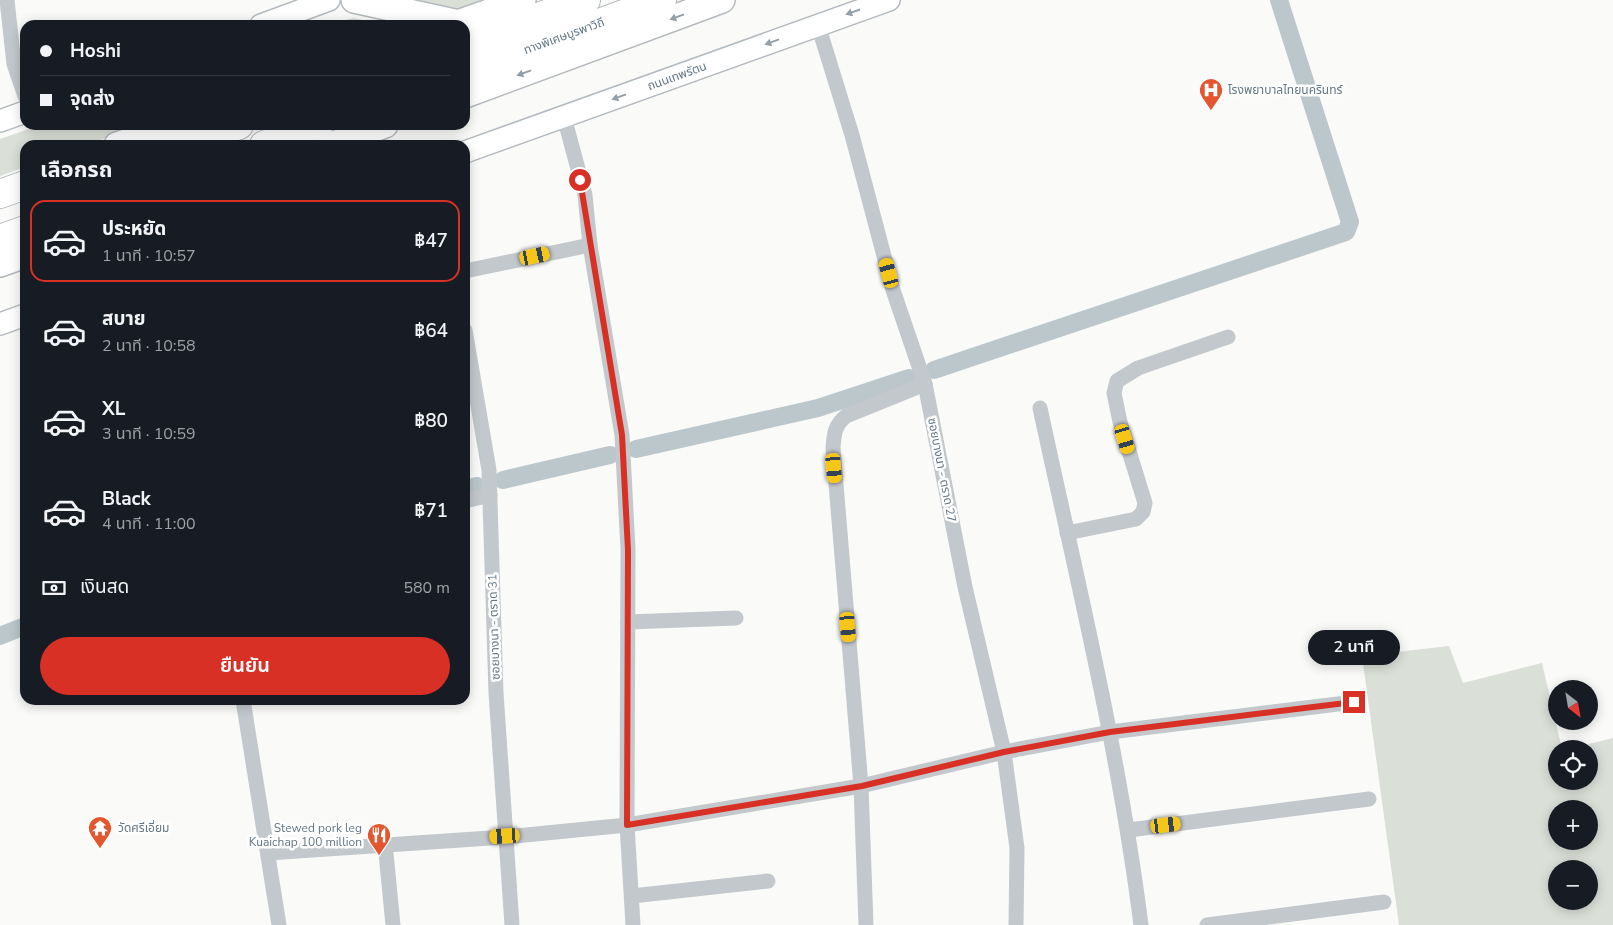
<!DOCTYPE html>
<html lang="th">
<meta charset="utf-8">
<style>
body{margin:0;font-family:"Nunito Sans","Noto Sans Thai",sans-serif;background:#20242c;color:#f1f3f6;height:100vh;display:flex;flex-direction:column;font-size:19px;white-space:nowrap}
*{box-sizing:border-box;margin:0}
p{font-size:16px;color:#9ea1a6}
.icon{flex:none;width:28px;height:28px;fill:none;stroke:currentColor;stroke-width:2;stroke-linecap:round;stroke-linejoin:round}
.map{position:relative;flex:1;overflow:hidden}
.drawer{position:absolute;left:20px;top:140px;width:450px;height:565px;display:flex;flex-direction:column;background:#171b24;border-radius:15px;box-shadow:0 2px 12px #0003}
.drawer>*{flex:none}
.hud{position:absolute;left:20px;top:20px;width:450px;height:110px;border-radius:15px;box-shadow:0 2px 12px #0003;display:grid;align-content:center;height:110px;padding:0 20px;background:#171b24}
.needle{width:32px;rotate:149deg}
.tools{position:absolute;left:1548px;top:680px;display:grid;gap:10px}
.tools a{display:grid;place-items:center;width:50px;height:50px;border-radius:50%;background:#171b24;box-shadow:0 2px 12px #0003;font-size:25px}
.end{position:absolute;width:22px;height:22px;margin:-11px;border:6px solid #d93025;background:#fff;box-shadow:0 0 0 2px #fff}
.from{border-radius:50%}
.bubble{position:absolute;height:35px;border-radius:18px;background:#171b24;box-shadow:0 2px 12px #0003;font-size:16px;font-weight:600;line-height:35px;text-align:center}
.car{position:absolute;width:15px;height:30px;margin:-15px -8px;border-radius:6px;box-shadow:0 0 4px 1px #0007;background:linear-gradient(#f5c518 24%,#345 0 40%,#f5c518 0 76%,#345 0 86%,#f5c518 0)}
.hud b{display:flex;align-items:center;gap:18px;height:48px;font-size:19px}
.hud b+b{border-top:1px solid #363941}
.hud i{width:12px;height:12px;background:#f1f3f6}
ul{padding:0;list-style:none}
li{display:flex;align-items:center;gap:15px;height:82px;margin:0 10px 8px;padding:0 10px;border:2px solid transparent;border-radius:15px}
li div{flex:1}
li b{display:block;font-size:19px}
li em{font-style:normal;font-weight:600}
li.active{border-color:#d93025}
li>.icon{width:45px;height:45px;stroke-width:1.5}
h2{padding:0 20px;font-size:22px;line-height:60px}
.pay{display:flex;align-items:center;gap:12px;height:55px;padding:0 20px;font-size:19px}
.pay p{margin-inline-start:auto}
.button{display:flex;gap:10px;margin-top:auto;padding:10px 20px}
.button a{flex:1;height:58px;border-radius:30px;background:#d93025;color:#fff;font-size:20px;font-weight:600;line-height:58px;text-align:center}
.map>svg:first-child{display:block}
.green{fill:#dadfd7;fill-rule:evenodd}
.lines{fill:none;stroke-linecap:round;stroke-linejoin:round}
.canal{stroke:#bbc7cb;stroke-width:18}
.secondary-casing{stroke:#b3babf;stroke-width:24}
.trunk-casing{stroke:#b4b9bd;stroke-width:28}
.motorway-casing{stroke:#b4b9bd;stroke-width:30}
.minor{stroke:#c3c8cc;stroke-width:15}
.secondary{stroke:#fff;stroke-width:21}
.trunk{stroke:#fff;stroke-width:25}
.motorway{stroke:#fff;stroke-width:28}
.oneway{fill:#939fa8}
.route{stroke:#d93025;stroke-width:6}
.labels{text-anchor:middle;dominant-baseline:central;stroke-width:5;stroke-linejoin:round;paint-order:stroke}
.street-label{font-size:12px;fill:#657683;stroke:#fff}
.poi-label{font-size:12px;fill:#657683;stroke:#fff;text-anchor:start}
</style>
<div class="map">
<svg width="1613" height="925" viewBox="0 0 1613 925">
<rect width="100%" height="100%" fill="#fafaf8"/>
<!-- green -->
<g class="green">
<polygon points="402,0 499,0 450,16"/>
<polygon points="354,18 383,25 325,25 328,24"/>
<polygon points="41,125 143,125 86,145 25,145 25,167 0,176 0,139"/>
<path d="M 1449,646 L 1463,683 L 1542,663 L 1562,749 L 1556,749 L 1556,781 L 1589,781 L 1589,749 L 1569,749 L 1613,738 L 1613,925 L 1399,925 L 1362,656 ZM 1556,809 L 1589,809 L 1589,841 L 1556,841 ZM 1556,869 L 1589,869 L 1589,901 L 1556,901 Z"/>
</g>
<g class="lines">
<!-- canal -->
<g class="canal">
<polyline points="934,370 1346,232 1350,222 1279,0"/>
<polyline points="636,449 818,408 909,378"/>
<polyline points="503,480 610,455"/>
<polyline points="465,489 477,486"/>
<polyline points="0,636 25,626"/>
</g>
<!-- secondary casing -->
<g class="secondary-casing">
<g id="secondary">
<polyline points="261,25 329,0"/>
<polyline points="0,121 25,112"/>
<polyline points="465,152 889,0"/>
<polyline points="0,324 25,315"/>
</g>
</g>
<!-- trunk casing -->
<g class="trunk-casing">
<g id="trunk">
<polyline points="354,0 459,23"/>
<polyline points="452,25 523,0"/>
<polyline points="465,95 722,0"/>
<polyline points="117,145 154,132"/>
<polyline points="331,145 385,125"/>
<polyline points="0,264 25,255"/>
</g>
</g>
<!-- motorway casing -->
<g class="motorway-casing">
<g id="motorway">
<polyline points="465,43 586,0"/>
<polyline points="465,72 662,0"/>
<polyline points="137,145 193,125"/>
<polyline points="183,145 239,125"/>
<polyline points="264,145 319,125"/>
<polyline points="0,194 25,185"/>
<polyline points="0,239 25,230"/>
</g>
</g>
<!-- minor -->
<g class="minor">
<polyline points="7,0 14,64 25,96"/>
<polyline points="818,25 852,135 893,290 925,384 965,587 1004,752 1017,848 1016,925"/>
<polyline points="564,117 585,195 590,245 622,435 628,549 627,825 633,925"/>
<polyline points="465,271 590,245"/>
<polyline points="465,330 489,470 496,693 512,925"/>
<path d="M 1040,408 C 1077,580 1119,751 1141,925"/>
<polyline points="465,501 490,495"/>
<polyline points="1067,533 1136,519 1143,512 1145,503 1120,422 1114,393 1117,381 1138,368 1228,337"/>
<polyline points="628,622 736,618"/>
<polyline points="243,700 279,925"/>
<polyline points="1129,830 1369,799"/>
<polyline points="385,843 393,925"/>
<polyline points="268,853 505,837 627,825 861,786 1004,752 1110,732 1354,702"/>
<polyline points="632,896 768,881"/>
<path d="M 866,925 L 861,786 L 833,448 C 834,433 835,425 846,416 L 925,384"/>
<polyline points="1207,925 1384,902"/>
</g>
<!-- secondary -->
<use href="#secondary" class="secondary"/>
<!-- trunk -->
<use href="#trunk" class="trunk"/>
<!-- motorway -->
<use href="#motorway" class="motorway"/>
</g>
<!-- one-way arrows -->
<defs><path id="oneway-solid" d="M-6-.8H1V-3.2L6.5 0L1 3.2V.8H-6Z" transform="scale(1.25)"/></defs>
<g class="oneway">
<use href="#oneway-solid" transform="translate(853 12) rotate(161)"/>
<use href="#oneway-solid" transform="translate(677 17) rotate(160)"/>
<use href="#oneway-solid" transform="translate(772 42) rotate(160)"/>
<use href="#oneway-solid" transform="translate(524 73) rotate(160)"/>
<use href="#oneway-solid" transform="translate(619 97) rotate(160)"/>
</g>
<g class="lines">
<!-- route -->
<polyline class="route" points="580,180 622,435 628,550 627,825 862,786 1004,752 1110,732 1354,702"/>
</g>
<!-- icons -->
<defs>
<g id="hospital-pin" transform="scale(1.25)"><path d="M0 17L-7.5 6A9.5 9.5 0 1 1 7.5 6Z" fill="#e4572e" stroke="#fff"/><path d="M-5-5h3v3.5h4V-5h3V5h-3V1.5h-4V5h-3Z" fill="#fff"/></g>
<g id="temple-pin" transform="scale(1.25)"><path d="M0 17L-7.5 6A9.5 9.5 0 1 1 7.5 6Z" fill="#e4572e" stroke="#fff"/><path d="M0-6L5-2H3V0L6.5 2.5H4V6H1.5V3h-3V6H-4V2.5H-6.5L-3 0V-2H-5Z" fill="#fff"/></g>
<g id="restaurant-pin" transform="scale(1.25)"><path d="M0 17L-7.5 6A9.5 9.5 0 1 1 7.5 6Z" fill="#e4572e" stroke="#fff"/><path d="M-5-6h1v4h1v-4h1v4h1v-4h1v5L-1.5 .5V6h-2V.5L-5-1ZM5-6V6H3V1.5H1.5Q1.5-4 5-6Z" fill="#fff"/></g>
</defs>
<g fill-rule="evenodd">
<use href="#hospital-pin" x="1211" y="90"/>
<use href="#temple-pin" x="100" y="828"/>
<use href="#restaurant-pin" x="379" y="835"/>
</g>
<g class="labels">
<!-- street labels -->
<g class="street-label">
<text transform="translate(564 36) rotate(-20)">ทางพิเศษบูรพาวิถี</text>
<text transform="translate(677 76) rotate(-20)">ถนนเทพรัตน</text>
<text transform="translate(942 470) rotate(79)">ซอยบางนา - ตราด 27</text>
<text transform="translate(494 627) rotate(-92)">ซอยบางนา - ตราด 31</text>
</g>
<!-- poi labels -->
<g class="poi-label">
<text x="1228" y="90">โรงพยาบาลไทยนครินทร์</text>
<text x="118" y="828">วัดศรีเอี่ยม</text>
<text x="362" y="828" text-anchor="end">Stewed pork leg<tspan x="362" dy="14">Kuaichap 100 million</tspan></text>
</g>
</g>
</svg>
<div class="tools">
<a><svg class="needle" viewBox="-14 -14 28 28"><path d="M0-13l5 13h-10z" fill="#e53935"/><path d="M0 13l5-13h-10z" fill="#9ea1a6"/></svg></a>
<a><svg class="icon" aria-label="locate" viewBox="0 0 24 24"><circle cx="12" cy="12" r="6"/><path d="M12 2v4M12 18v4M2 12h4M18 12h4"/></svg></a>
<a>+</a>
<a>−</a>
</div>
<i class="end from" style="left:580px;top:180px"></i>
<i class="end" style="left:1354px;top:702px"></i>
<div class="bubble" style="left:1308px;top:630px;width:92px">2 นาที</div>
<i class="car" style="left:535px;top:256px;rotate:78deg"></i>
<i class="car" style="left:889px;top:273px;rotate:345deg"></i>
<i class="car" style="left:1125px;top:439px;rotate:163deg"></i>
<i class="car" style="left:834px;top:468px;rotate:175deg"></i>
<i class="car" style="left:848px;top:627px;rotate:175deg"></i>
<i class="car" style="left:1166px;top:825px;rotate:83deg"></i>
<i class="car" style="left:505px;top:836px;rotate:267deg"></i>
<div class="hud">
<b><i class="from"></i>Hoshi</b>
<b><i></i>จุดส่ง</b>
</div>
<section class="drawer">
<h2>เลือกรถ</h2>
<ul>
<li class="active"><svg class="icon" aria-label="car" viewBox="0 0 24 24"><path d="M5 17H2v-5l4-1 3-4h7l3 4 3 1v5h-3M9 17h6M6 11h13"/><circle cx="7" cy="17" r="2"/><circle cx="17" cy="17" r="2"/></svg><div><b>ประหยัด</b><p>1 นาที · 10:57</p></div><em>฿47</em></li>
<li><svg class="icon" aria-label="car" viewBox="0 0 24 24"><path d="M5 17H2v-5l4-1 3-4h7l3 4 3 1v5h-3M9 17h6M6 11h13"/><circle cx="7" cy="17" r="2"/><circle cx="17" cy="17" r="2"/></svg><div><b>สบาย</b><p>2 นาที · 10:58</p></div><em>฿64</em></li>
<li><svg class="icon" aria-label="car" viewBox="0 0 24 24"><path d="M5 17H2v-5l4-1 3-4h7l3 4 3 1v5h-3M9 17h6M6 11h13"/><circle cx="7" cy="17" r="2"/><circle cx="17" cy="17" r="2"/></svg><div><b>XL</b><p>3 นาที · 10:59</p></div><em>฿80</em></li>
<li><svg class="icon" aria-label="car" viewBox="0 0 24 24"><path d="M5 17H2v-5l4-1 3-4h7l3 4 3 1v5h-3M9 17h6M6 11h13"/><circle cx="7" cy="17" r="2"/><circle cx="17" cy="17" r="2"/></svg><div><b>Black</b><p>4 นาที · 11:00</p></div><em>฿71</em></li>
</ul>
<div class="pay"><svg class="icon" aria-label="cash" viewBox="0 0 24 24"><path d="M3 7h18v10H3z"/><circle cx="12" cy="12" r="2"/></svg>เงินสด<p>580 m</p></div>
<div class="button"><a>ยืนยัน</a></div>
</section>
</div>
